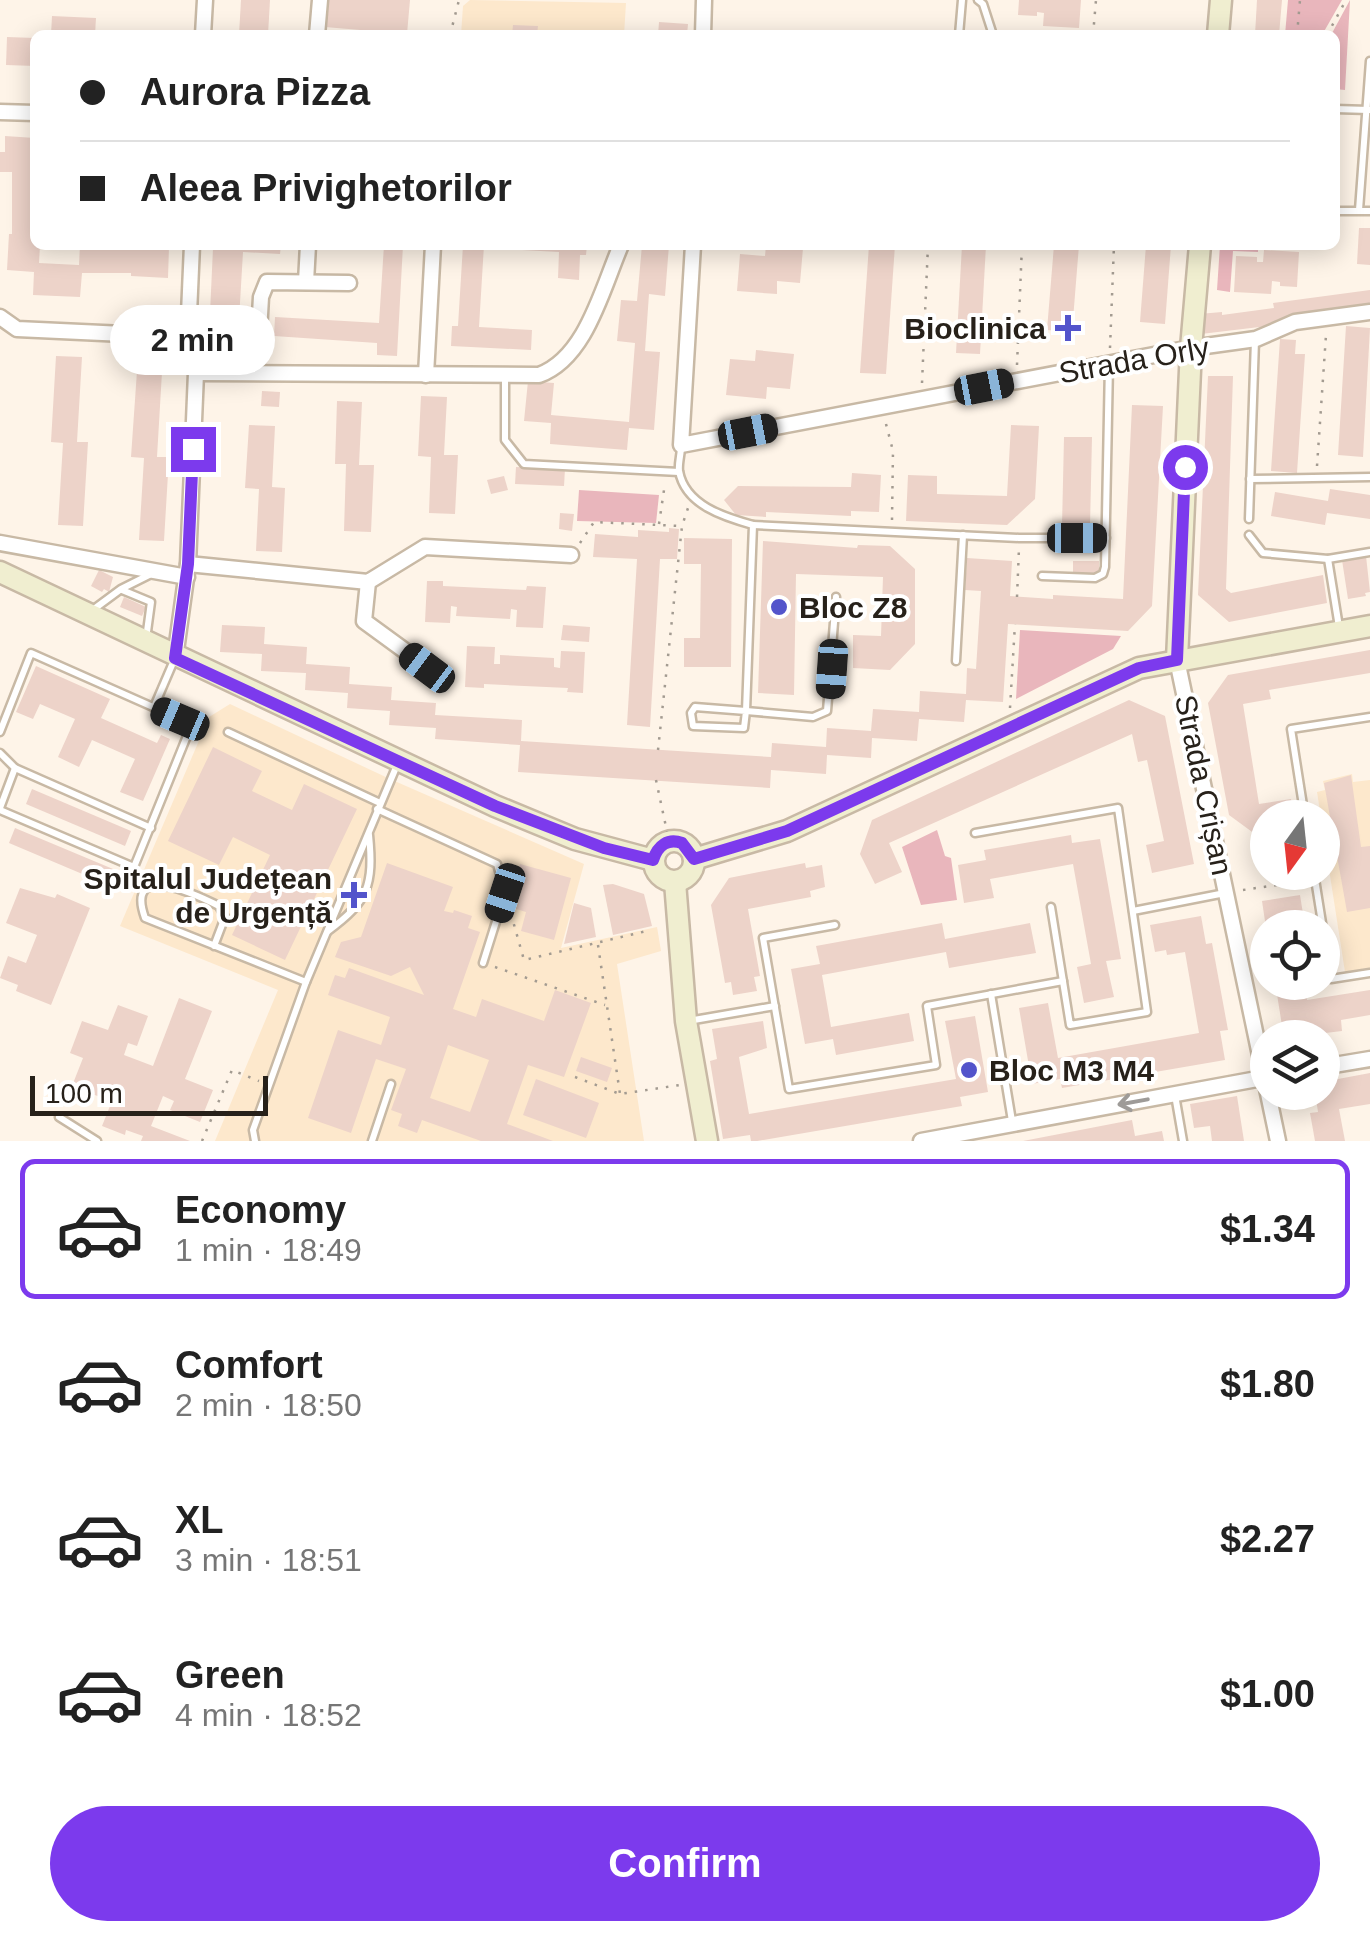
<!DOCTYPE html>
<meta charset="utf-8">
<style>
body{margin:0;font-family:Arial,sans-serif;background:#f6f6f6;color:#222;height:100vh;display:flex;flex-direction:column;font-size:38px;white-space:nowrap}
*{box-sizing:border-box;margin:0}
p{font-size:32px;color:#767676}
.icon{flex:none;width:55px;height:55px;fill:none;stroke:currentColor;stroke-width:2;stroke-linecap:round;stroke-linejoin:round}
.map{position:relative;height:1141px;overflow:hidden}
.drawer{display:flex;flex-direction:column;background:#fff;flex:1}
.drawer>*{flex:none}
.hud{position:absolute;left:30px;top:30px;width:1310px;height:220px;border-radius:15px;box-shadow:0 5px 25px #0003;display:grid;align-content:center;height:220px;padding:0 50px;background:#fff}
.needle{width:65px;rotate:195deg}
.tools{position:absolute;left:1250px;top:800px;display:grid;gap:20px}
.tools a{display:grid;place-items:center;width:90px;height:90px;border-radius:50%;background:#fff;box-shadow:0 5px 25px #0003;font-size:50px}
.scale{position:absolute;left:30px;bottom:25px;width:238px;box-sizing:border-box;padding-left:10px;border:5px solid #27211a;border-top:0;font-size:28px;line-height:35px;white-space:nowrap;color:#27211a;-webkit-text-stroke:8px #fff;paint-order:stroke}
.end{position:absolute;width:45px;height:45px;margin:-22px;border:12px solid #7c3aed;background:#fff;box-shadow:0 0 0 5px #fff}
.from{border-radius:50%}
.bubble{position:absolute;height:70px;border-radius:35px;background:#fff;box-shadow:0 5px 25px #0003;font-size:32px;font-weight:700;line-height:70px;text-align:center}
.car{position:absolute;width:30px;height:60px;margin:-30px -15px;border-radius:12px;box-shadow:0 0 8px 2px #0007;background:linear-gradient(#222 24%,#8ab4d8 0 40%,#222 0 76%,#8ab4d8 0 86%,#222 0)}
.hud b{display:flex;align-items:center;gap:35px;height:95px;font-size:38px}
.hud b+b{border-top:2px solid #e0e0e0}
.hud i{width:25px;height:25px;background:#222}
ul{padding:18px 0 0;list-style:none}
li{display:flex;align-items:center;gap:30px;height:140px;margin:0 20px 15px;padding:0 30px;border:5px solid transparent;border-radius:15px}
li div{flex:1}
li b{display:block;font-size:38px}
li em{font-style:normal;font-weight:700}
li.current{border-color:#7c3aed}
li>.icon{width:90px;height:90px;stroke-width:1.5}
.button{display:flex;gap:20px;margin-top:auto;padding:20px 50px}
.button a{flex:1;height:115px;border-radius:60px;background:#7c3aed;color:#fff;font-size:40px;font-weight:700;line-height:115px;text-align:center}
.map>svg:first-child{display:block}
.built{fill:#fde8cc}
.green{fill:#e9b6bc}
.building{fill:#edd3c9;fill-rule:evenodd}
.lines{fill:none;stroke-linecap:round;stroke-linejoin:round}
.lane-casing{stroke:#c8b9a5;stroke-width:11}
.street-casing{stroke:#c8b9a5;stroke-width:19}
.secondary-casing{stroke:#c8b9a5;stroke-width:25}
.path{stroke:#a39b91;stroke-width:2.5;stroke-dasharray:2.5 8;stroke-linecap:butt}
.lane{stroke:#fff;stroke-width:6}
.street{stroke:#fff;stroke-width:14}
.secondary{stroke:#f0eed0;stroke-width:20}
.oneway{stroke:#9e9b98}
.route{stroke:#7c3aed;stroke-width:12}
.poi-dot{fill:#5354cb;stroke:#fff;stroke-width:4}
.labels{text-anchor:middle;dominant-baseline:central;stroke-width:8;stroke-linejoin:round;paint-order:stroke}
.poi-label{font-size:30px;font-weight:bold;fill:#27211a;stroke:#fff;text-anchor:end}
.street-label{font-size:30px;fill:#27211a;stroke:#fff}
</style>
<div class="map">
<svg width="1370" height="1141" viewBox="0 0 1370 1141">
<rect width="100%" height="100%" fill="#fef4e8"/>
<!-- built -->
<g class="built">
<polygon points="470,0 626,3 624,35 461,35 463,6"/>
<polygon points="230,704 390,779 584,864 561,948 657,927 661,951 617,964 644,1141 215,1141 278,990 120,926 209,717"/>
<polygon points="1352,774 1353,782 1370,780 1370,968 1345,972 1317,792 1325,790 1323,781"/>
</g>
<!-- green -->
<g class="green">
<polygon points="1288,0 1342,0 1322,35 1285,35"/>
<polygon points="1350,0 1345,90 1335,89 1335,35 1331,35"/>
<polygon points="1220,245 1258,245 1258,252 1233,251 1230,292 1217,290"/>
<polygon points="579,490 659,495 656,523 577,521"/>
<polygon points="1020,630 1121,636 1113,649 1016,699"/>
<polygon points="937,830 945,856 951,858 957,900 921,905 902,847"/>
</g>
<!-- building -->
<g class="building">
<polygon points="241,0 270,0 268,35 239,35"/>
<polygon points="327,0 410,0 407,34 325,27"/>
<polygon points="1019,0 1081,0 1079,28 1043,26 1044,13 1037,12 1037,16 1018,15"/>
<polygon points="1257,0 1282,0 1279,35 1255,35"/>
<polygon points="52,16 96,18 95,35 51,35"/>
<polygon points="659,22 688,24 687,35 658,35"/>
<polygon points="513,25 538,26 537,35 512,35"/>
<polygon points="7,37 35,38 35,66 6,65"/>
<polygon points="5,136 35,138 35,245 40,245 39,263 79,265 80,245 169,247 168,278 131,276 131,273 82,273 80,297 33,295 34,272 7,270 9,234 12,234 12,172 0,172 0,152 5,152"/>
<polygon points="1359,228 1370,228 1370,265 1357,264"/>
<polygon points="235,245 281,245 280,254 243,252 238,337 209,335 213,248 234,249"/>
<polygon points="384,245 403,245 397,356 377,355 377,343 274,336 275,317 379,323"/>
<polygon points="463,245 484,245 479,327 532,330 531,350 451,346 452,326 458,326"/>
<polygon points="487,245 587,245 586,255 580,255 579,280 558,278 559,252 487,248"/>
<polygon points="642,245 669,245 665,296 649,294 645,351 660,352 654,430 629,428 627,450 550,444 551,423 524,421 528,381 554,383 551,415 629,422 635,343 617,341 621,300 637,301"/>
<polygon points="766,245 803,248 800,283 777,281 777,294 737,291 740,254 765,256"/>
<polygon points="869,245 895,245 886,374 860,373"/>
<polygon points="962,245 986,245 980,354 956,353"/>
<polygon points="1054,245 1079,245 1072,332 1047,330"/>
<polygon points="1146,245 1171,245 1165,324 1140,322"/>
<polygon points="1264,250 1299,252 1297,287 1280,286 1280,282 1272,281 1271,294 1234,292 1236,256 1257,257 1257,262 1263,262"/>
<polygon points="1370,290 1370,308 1276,320 1277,325 1201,334 1199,314 1222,312 1222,315 1274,308 1273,303"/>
<polygon points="1346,326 1370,328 1363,457 1338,455"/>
<polygon points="1280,339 1296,340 1295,354 1305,354 1297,473 1271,471"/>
<polygon points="756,350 794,354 790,389 767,387 766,399 726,395 730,359 755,361"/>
<polygon points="56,356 82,357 77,442 88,442 83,526 58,525 63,443 51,442"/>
<polygon points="137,371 162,372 157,457 169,457 164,541 139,540 144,458 131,457"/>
<polygon points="1208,376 1233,376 1226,589 1231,593 1323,575 1327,603 1229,622 1198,595"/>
<polygon points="262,391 280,392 279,407 261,406"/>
<polygon points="421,396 447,397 444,455 458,455 455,514 429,513 431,457 418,456"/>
<polygon points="337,401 362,402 359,465 374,465 371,532 344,531 346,464 335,464"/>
<polygon points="1132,405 1163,406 1152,606 1128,631 1008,624 1003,702 966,700 964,722 919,719 917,741 872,738 871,758 827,755 826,774 771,770 770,788 518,772 520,745 435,739 436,728 389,725 390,711 347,708 348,693 305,690 306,673 261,671 262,654 220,652 222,625 265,627 264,644 307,647 306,664 350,667 349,684 392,687 391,700 436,703 435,715 522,720 521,741 771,757 772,743 826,747 827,728 871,731 873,709 919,712 920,691 966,694 967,668 976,669 981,591 965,590 967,558 1012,561 1010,596 1053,599 1053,595 1123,599"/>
<polygon points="249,425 275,426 272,487 285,488 282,552 256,551 259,489 245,488"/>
<polygon points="1011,425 1039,426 1035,499 1007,525 906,521 908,475 937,476 937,494 1007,496"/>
<polygon points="1064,437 1092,437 1090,526 1062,526"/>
<polygon points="516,467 565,469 564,486 515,484"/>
<polygon points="852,473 881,475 879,512 851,511 851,516 766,512 766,517 736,515 724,500 738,486 851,487"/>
<polygon points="504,476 508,490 491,494 487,480"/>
<polygon points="1330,489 1370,495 1370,519 1327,513 1325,525 1271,516 1275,492 1328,501"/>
<polygon points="560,513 574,514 572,531 559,529"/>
<polygon points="669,528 679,529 677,559 660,559 650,727 627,725 637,559 593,557 595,534 638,537 638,530 669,532"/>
<polygon points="684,538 732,539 731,667 684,667 684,638 700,638 701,564 684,564"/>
<polygon points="763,541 857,548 858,545 890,546 915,569 915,644 890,670 853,668 853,635 881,636 883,577 796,574 794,695 758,693"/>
<polygon points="1366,556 1370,592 1365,593 1366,596 1348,599 1342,560"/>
<rect x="1073" y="561" width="26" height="12"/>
<polygon points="99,570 113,577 109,592 104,589 102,592 91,586"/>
<polygon points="427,581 443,581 443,586 526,590 527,586 546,587 543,628 516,627 517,610 511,609 510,619 456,616 457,607 451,606 450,623 425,622"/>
<polygon points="124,597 146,607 142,616 120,607"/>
<polygon points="563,625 590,627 589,642 561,640"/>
<polygon points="467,646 495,647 494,664 500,664 500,655 554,658 554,667 560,668 561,651 585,652 583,693 567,692 568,688 484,684 484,688 465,687"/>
<polygon points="1370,650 1370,673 1269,690 1271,699 1243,704 1259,804 1291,799 1294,818 1268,818 1268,835 1259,837 1229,815 1208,703 1228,675"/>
<polygon points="36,666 110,699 101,718 157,743 161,735 170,739 143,801 120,792 135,759 92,740 79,767 58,757 75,719 40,704 33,719 16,712"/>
<polygon points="1129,700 1165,716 1194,864 1152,873 1146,845 1164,841 1147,760 1138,762 1132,734 889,843 902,872 875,884 860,854 872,820"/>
<polygon points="213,747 262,771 252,791 292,810 304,784 357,809 285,960 232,935 270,855 233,837 219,865 168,841"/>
<polygon points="1351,775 1361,847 1370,846 1370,908 1347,912 1324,783"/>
<polygon points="32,789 131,831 125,846 26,804"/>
<polygon points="15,828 113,869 106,884 9,843"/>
<polygon points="1071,835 1072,843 1100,839 1121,959 1106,961 1114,997 1084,1003 1077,967 1091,964 1073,864 990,879 994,898 964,903 958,865 986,860 984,850"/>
<path d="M 387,863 L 453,887 L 444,911 L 453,913 L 454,910 L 472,916 L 468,928 L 480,932 L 453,1009 L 476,1017 L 482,999 L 544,1021 L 555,990 L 591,1003 L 564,1077 L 528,1065 L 507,1124 L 553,1141 L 481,1141 L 422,1120 L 417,1133 L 398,1126 L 402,1114 L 391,1110 L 406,1069 L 376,1059 L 351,1133 L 308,1118 L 338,1030 L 381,1045 L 390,1017 L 328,995 L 335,975 L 345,978 L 349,968 L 424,995 L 410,967 L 391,976 L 335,957 L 341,942 L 361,937 ZM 448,1045 L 489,1060 L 470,1112 L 430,1098 Z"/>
<polygon points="805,863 806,868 822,865 825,887 810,891 811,897 748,909 760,976 754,977 757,991 733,995 731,982 725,983 711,905 729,878"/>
<polygon points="520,864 571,878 554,940 521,931 526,912 516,909 522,888 514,886"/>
<polygon points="613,884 644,894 652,926 613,935 603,885"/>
<polygon points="20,888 55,898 57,894 90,908 51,1005 16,991 18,985 0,978 8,956 26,963 37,935 6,923"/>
<polygon points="1300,895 1304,920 1294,922 1295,928 1266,928 1262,901"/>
<polygon points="574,903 591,908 596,937 564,944"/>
<polygon points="1201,916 1206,944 1212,943 1228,1030 1220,1031 1225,1060 1062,1088 1060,1079 1032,1084 1019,1008 1048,1003 1058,1058 1199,1033 1185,952 1167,955 1166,950 1155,952 1150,925"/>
<polygon points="942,923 945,939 1030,923 1036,953 949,968 946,952 822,975 831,1027 909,1013 914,1041 836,1055 833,1039 805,1044 791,969 820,964 816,946"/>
<polygon points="1275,982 1304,982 1307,1000 1370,990 1370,1015 1341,1020 1342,1031 1284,1038"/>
<polygon points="179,998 212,1011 185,1079 213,1090 200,1122 170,1110 174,1101 163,1096 151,1126 190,1141 141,1141 143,1136 126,1130 125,1135 102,1126 110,1106 98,1102 100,1097 72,1086 83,1058 70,1053 82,1021 108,1030 118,1005 148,1016 137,1046 128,1043 124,1055 153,1066"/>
<polygon points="975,1016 988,1092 960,1097 962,1106 757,1141 751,1141 750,1135 723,1139 710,1061 717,1059 712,1029 763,1021 767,1048 739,1057 749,1114 956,1079 945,1021"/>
<polygon points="581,1057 612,1068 607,1082 576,1071"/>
<polygon points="1370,1073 1370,1104 1339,1109 1345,1141 1315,1141 1310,1113 1318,1112 1315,1092 1322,1092 1322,1082"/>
<polygon points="536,1079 599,1103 586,1138 523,1115"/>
<polygon points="1237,1096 1244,1141 1212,1141 1210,1126 1194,1128 1190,1104"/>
<polygon points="1132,1120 1135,1136 1162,1131 1164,1141 1023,1141"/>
</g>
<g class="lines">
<!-- lane casing -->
<g class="lane-casing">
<g id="lane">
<polyline points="978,0 983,4 993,35"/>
<polyline points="959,35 962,0"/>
<polyline points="1335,109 1369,110"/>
<polyline points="1359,210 1370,61"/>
<polyline points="1335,211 1370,211"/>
<polyline points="505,377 505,440 524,464 679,472"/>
<path d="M 681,447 C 681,454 678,464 679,471 C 685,505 724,517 753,525 L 746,711 L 813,717 L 827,711 L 836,597"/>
<polyline points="1250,479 1370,477"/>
<polyline points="1249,519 1255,340"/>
<polyline points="753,525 1019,538 1106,538"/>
<polyline points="1249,535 1263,553 1328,559 1370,552"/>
<polyline points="1328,559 1339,627"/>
<polyline points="1042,576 1095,578 1103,574 1105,567 1109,364"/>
<polyline points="122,590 151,602 146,639"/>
<polyline points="94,609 121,589 151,574"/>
<polyline points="956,661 963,535"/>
<polyline points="154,707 175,658"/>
<polygon points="695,707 746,711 744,728 693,726 691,713"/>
<polyline points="0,732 31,653 180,719 187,736 134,867 0,810"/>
<polyline points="228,732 380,803"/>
<polyline points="0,753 15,768 151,828"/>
<polyline points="0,808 15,768"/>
<polyline points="377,809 497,864 505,893 483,963"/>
<polyline points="1305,818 1291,729 1370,717"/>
<polyline points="975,833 1118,808 1147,1012 1070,1025 1051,907"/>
<polyline points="1315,879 1331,979 1370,973"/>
<polyline points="1133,911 1225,893"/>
<polyline points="835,925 763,938 789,1089 936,1065 927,1006 1063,981"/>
<path d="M 328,931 C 368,902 374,885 369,835"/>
<path d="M 214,946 L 225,917 L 219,906 C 199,896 124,859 145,918 L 306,982"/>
<polyline points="991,994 1012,1121"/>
<polyline points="688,1021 775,1006"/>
<polyline points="1175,1095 1183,1141"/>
<polyline points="59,1117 97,1141"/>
<polyline points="255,1141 253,1130 306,982 397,765"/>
<polyline points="372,1141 391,1084"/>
</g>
</g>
<!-- street casing -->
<g class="street-casing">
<g id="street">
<polyline points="203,35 205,0"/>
<polyline points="317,35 320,0"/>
<polyline points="703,35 704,0"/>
<polyline points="0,112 35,113"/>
<polyline points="693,245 681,445 1191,348 1256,339 1295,322 1370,312"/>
<polyline points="306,282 308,245"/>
<polyline points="0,317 17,329 188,337"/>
<polyline points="258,350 261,297 267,282 349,283"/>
<path d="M 196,373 L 539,375 C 586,358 602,289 621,245"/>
<polyline points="426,375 433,245"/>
<polyline points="0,543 187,577"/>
<polyline points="188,564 368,582 425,547 571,555"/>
<polyline points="368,582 364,621 427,667"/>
<polyline points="175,658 188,564 196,373 188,337 192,245"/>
<polyline points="1177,660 1278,1141"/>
<polyline points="1322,1067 1370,1059"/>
<polyline points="921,1141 1268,1077"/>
</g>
</g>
<!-- secondary casing -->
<g class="secondary-casing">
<g id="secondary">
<polyline points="1218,35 1221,0"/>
<polyline points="0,572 495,806 575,839 653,860"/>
<polyline points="1177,660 1191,348 1200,245"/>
<circle cx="674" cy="861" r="20"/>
<polyline points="694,859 787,831 1139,668 1370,626"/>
<polyline points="675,882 686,1021 707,1141"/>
</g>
</g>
<!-- path -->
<g class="path">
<polyline points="450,35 459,0"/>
<polyline points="1093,35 1096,0"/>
<polyline points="1297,35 1300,0"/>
<polyline points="1327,35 1346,0"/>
<polyline points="1110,348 1114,245"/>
<polyline points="1017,365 1022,245"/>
<polyline points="922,383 928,245"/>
<polyline points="886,424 893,451 892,520"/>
<polyline points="1317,466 1326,335"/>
<polyline points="659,524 664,490 669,485"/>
<polyline points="580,543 594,522 681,526"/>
<polyline points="1017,597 1019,548"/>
<polyline points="1010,708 1015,624"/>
<polyline points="658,750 682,526 688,508"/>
<polyline points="656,780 669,841"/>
<polyline points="1243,890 1304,881"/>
<polyline points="511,914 524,960 651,930"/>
<polyline points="598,945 620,1094"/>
<polyline points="495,967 605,1005"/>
<polyline points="575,1077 620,1094 680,1085"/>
<polyline points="202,1141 232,1070 259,1081"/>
</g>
<!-- lane -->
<use href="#lane" class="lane"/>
<!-- street -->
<use href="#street" class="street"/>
<!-- secondary -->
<use href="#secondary" class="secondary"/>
</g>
<!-- one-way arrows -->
<defs><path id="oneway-shaft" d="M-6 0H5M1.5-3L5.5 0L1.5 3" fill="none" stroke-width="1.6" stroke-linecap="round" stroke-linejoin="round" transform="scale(2.5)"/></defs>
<use class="oneway" href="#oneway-shaft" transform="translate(1133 1102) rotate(170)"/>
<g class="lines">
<!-- route -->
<path class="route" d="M 193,449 L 188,564 L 175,658 L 495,806 L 604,848 L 653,860 C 658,845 668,838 682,843 L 694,859 L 787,831 L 1139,668 L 1177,660 L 1185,467"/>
</g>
<!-- markers -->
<g class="poi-dot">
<path d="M1063 313h10v10h10v10h-10v10h-10v-10h-10v-10h10z"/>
<circle cx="779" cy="607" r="10"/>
<path d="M349 880h10v10h10v10h-10v10h-10v-10h-10v-10h10z"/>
<circle cx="969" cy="1070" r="10"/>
</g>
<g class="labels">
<!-- poi labels -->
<g class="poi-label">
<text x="1046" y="328">Bioclinica</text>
<text x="799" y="607" text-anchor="start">Bloc Z8</text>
<text x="332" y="878">Spitalul Județean<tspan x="332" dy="34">de Urgență</tspan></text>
<text x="989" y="1070" text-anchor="start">Bloc M3 M4</text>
</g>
<!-- street labels -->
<g class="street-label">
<text transform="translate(1134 360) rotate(-10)">Strada Orly</text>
<text transform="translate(1204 785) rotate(78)">Strada Crișan</text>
</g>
</g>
</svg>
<div class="tools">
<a><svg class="needle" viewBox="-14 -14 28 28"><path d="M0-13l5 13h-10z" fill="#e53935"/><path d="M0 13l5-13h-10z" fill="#767676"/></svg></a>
<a><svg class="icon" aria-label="locate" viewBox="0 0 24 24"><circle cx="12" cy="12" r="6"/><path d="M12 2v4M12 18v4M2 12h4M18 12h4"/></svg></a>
<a><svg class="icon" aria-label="layers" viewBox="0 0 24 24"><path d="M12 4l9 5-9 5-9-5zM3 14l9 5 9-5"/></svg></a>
</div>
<div class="scale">100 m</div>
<i class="end from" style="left:1185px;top:467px"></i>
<i class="end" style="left:193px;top:449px"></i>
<div class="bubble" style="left:110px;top:305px;width:165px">2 min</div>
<i class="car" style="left:984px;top:387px;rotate:79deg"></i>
<i class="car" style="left:748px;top:432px;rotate:79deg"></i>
<i class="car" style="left:1077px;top:538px;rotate:90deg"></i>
<i class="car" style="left:427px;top:668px;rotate:307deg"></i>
<i class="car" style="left:832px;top:669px;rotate:184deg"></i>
<i class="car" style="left:180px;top:719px;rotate:293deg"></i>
<i class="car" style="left:505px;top:893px;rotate:198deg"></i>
<div class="hud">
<b><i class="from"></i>Aurora Pizza</b>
<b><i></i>Aleea Privighetorilor</b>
</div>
</div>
<section class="drawer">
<ul>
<li class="current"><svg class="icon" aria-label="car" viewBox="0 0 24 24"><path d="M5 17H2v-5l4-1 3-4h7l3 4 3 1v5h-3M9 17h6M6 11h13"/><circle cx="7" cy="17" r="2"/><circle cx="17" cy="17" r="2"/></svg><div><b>Economy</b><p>1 min · 18:49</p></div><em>$1.34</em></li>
<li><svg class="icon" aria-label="car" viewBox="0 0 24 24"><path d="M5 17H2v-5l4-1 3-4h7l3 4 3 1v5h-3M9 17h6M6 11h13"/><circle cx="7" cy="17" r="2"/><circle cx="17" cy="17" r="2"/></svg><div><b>Comfort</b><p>2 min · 18:50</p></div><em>$1.80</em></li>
<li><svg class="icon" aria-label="car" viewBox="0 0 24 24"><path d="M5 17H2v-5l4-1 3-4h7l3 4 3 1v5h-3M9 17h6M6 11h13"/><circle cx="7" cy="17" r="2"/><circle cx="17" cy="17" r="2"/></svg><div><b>XL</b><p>3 min · 18:51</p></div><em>$2.27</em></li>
<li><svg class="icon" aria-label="car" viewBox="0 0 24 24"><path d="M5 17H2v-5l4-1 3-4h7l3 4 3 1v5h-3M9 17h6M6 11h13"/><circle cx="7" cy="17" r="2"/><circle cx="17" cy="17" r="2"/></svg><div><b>Green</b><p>4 min · 18:52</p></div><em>$1.00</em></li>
</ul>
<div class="button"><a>Confirm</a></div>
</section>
